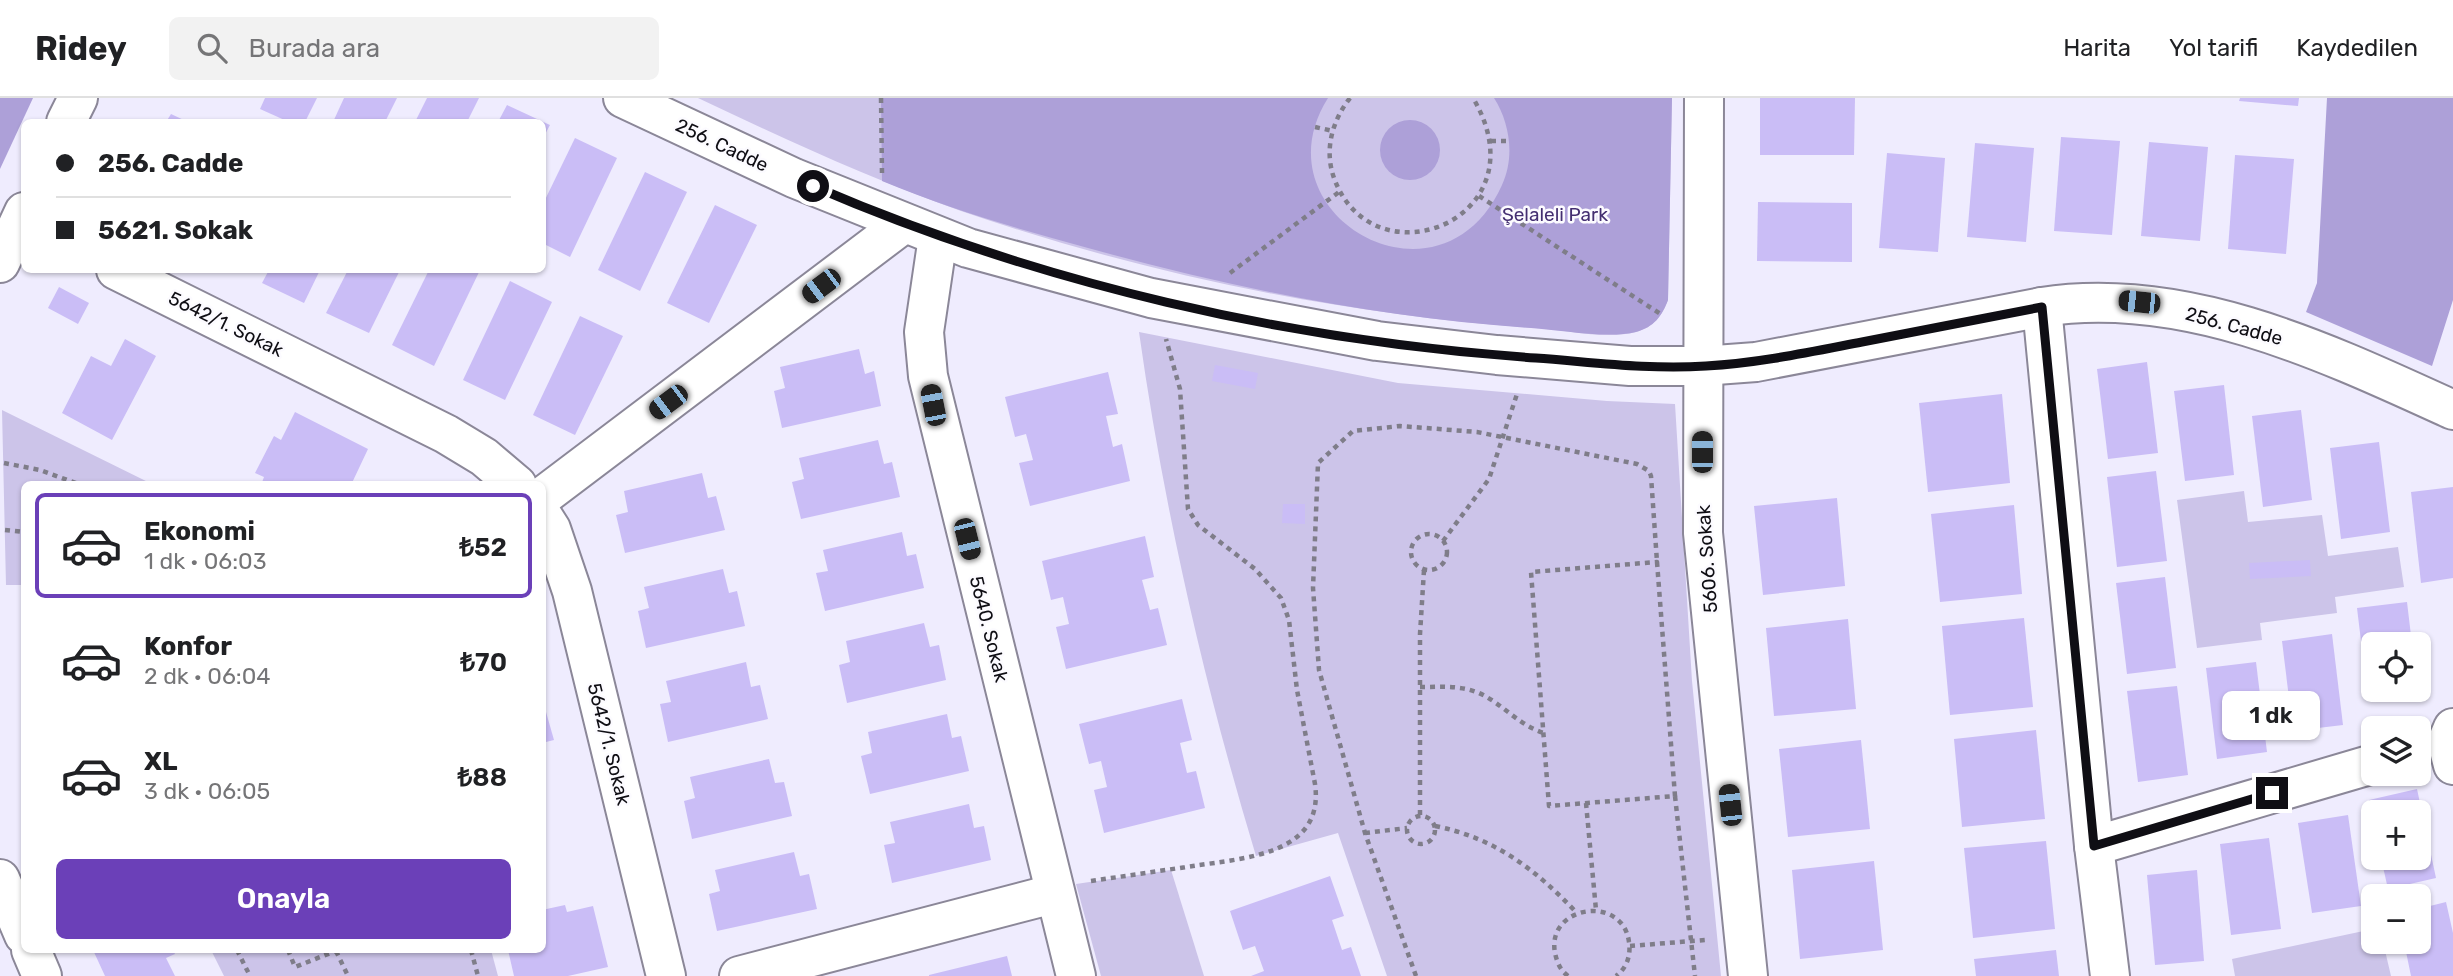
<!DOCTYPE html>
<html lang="tr">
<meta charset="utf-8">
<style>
body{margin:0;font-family:Rubik,sans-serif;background:#f2f2f2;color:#202124;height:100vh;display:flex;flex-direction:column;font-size:26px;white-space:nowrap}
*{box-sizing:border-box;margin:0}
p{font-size:23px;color:#757577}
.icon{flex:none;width:38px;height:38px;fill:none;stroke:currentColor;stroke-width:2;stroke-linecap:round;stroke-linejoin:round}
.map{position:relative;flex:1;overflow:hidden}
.details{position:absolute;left:21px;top:383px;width:525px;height:472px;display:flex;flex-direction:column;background:#fff;border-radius:10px;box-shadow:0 2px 5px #0004}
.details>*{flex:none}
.hud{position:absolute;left:21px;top:21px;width:525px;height:154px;border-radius:10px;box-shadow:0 2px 5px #0004;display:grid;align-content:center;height:154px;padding:0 35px;background:#fff}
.controls{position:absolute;left:2361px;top:534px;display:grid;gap:14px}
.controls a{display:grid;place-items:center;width:70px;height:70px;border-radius:10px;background:#fff;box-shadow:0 2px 5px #0004;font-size:35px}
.end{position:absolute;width:32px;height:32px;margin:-16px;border:9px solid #0f0e14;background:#fff;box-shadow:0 0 0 4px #fff}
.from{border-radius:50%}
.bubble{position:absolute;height:49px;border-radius:10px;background:#fff;box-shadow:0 2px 5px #0004;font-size:23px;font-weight:600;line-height:49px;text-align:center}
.car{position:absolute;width:21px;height:42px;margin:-21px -10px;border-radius:9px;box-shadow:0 0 5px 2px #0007;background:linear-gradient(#222 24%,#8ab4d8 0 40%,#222 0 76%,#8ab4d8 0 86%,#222 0)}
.hud b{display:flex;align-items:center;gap:24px;height:66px;font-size:26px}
.hud b+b{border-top:2px solid #e0e0e0}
.hud i{width:18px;height:18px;background:#202124}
ul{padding:12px 0 0;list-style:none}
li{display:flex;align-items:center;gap:21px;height:105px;margin:0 14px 10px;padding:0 21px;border:4px solid transparent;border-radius:10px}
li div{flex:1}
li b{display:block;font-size:26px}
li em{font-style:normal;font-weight:600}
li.selected{border-color:#6b40b8}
li>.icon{width:63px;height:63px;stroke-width:1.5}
.cta{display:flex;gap:14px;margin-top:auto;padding:14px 35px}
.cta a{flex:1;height:80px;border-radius:10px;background:#6b40b8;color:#fff;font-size:28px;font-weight:600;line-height:80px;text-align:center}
header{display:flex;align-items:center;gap:42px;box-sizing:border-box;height:98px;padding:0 35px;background:#fff;border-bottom:2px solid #e0e0e0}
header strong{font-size:33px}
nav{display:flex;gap:38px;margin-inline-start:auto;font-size:24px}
.search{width:490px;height:63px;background:#f2f2f2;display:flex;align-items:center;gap:18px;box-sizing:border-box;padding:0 24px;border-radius:10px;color:#757577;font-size:26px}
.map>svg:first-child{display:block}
.green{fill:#ccc4e9}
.forest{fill:#ada0d8}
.building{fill:#cabdf6}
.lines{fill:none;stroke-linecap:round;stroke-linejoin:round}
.minor-casing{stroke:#8b8798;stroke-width:42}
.path{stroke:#7f7d89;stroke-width:4.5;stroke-dasharray:5 5;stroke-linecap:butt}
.minor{stroke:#fff;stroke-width:38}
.route{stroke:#0f0e14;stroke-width:9}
.labels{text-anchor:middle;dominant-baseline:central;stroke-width:5;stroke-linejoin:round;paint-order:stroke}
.street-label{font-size:19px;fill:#0f0e14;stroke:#fcfbff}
.park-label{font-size:19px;fill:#442f71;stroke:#fcfbff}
</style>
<header>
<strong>Ridey</strong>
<div class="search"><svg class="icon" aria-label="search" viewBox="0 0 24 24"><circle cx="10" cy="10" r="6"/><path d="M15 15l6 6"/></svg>Burada ara</div>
<nav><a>Harita</a><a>Yol tarifi</a><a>Kaydedilen</a></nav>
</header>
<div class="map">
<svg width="2453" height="878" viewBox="0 0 2453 878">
<rect width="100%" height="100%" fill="#efecfe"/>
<!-- green -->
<g class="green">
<path d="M 698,0 L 1672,0 L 1668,202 C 1662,218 1654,229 1636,234 C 1606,242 1567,232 1536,230 C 1343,217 1144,176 961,113 C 871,81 784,41 698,0 Z"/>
<path d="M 1139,234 L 1398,285 L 1607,303 L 1675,306 L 1692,583 L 1721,878 L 1387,878 L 1338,735 L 1256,758 C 1204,586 1164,411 1139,234 Z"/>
<polygon points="2,312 154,387 24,387 24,487 6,487"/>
<polygon points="2244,393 2248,424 2322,417 2328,458 2398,449 2404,489 2335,499 2337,515 2260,525 2262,542 2197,550 2177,402"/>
<polygon points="1171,772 1204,878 1101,878 1076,786"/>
<polygon points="2373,831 2373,844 2383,844 2391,878 2235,878 2232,861"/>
<polygon points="211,852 491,852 498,878 224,878"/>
</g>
<!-- forest -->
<g class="forest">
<polygon points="0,0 33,0 0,71"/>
<path d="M 881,0 L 1328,0 C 1254,117 1441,223 1502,87 C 1515,59 1510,25 1494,0 L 1672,0 L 1668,202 C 1662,218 1654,229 1636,234 C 1607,241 1561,232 1531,230 C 1381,220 1232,190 1088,150 C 1018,131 949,111 882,83 Z"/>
<polygon points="2327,0 2453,0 2453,202 2432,268 2306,214 2317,185"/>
<circle cx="1410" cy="52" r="30"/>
</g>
<!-- building -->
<g class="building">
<polygon points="265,0 317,0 305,24 289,24 260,11"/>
<polygon points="344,0 397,0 385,24 333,24"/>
<polygon points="427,0 479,0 467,24 415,24"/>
<polygon points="1760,0 1855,0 1854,57 1760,57"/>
<polygon points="2240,0 2299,0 2298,8 2239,3"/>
<polygon points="507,7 550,27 542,42 542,24 498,24"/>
<polygon points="171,16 188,24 166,24"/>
<polygon points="2061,39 2120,43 2112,137 2054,133"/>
<polygon points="575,40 617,60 570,159 542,145 542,108"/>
<polygon points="2149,44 2208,49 2200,143 2141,138"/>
<polygon points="1975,45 2034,50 2026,144 1967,139"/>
<polygon points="1887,55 1945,60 1938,154 1879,150"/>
<polygon points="2235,57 2294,61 2286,156 2228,151"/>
<polygon points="645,74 687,94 640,193 598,172"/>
<polygon points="1758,104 1852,105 1852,164 1757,163"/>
<polygon points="715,107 757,127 709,225 667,205"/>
<polygon points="269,172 320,172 304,205 262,185"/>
<polygon points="348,172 400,172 369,235 326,215"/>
<polygon points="429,172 480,172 434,268 392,247"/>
<polygon points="510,183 552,204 505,302 463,282"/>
<polygon points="59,189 89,205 78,226 48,210"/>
<polygon points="580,218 623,238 575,337 533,317"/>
<polygon points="125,241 156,258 112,342 62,315 91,258 111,268"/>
<polygon points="859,251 865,276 874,273 881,308 782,330 774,293 785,290 780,269"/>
<polygon points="2147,264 2158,355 2108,361 2097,271"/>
<polygon points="1215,267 1258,275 1255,291 1212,283"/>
<polygon points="1108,274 1118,316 1106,318 1113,349 1122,346 1130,383 1030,408 1019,365 1033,362 1026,336 1015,339 1005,299"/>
<polygon points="2224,287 2234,377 2185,383 2174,293"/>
<polygon points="2002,296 2010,385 1928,394 1919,305"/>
<polygon points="2301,312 2312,402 2263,409 2252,318"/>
<polygon points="295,314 368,351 351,387 261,387 264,379 255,375 274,338 281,342"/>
<polygon points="878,342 884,366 892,364 900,399 801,421 792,384 804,381 799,360"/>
<polygon points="2379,344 2390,434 2341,441 2330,350"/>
<polygon points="2156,373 2167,463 2117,469 2107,379"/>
<polygon points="702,375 708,400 716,398 725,432 625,455 616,417 628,414 624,393"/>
<polygon points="2453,389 2453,480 2421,485 2411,394"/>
<polygon points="1837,400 1845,488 1763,497 1754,408"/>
<polygon points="1283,406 1305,406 1305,426 1282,425"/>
<polygon points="2014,407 2022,496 1940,504 1931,416"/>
<polygon points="902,434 907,458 916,456 924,490 825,513 816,475 828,473 823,452"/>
<polygon points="1145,438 1154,479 1142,482 1150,512 1158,510 1167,547 1066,571 1056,529 1069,526 1063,499 1051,502 1042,463"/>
<polygon points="2310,462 2311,478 2250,481 2249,465"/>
<polygon points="723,471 729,495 737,493 745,528 646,550 638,513 649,510 644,489"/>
<polygon points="2165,479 2176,570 2127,576 2116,485"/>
<polygon points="2407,504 2412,546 2373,546 2373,592 2417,592 2417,594 2368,601 2357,510"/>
<polygon points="2024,520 2033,609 1950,617 1942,528"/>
<polygon points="1848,521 1856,611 1774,618 1766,530"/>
<polygon points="924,525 930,549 939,547 946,582 847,605 839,567 850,564 846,543"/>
<polygon points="2332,536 2343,627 2293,633 2282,543"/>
<polygon points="746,564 751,589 760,587 768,621 668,644 660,606 671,604 666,583"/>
<polygon points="2256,564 2267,654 2217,661 2206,570"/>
<polygon points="2177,588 2188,677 2138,684 2127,593"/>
<polygon points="542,600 554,642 542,645"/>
<polygon points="1182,601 1192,642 1180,645 1187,675 1196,673 1205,710 1104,735 1094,692 1107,689 1101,663 1089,666 1079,626"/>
<polygon points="947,616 952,640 961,638 969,673 870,696 861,658 872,655 868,634"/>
<polygon points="2036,632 2045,721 1962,729 1954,641"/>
<polygon points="1861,642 1870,731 1788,739 1779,651"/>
<polygon points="769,661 775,685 784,684 792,718 692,741 684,703 695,700 690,679"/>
<polygon points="2417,691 2436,780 2388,791 2381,760 2418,760 2418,714 2371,714 2369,702"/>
<polygon points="969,706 974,730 984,728 991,762 892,785 884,747 895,745 890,724"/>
<polygon points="2348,717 2361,808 2312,815 2298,725"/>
<polygon points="2269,740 2281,831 2231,837 2220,746"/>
<polygon points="2046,743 2055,831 1973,840 1964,750"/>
<polygon points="794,754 800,778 809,776 817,811 717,833 709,796 720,793 715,772"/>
<polygon points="1874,763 1883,852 1800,861 1792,772"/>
<polygon points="2197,772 2204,863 2155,867 2147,777"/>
<polygon points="1330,778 1344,818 1332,822 1342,852 1351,849 1361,878 1251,878 1264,873 1255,848 1243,852 1230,813"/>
<polygon points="2446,804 2453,835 2453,878 2411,878 2404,844 2418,844 2418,811"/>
<polygon points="565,807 567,814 593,808 608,869 568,878 514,878 508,852 542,852 542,812"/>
<polygon points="93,852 173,852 175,856 166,860 175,878 105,878"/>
<polygon points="2056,852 2059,878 1976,878 1974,861"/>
<polygon points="1007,858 1012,878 929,878 929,877"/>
</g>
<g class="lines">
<!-- minor casing -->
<g class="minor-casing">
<g id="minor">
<path d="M 623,0 L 794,80 L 968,150 L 1151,200 L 1377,243 L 1497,257 L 1630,268 L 1702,268 L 1756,264 L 2042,209 C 2185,187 2326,254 2453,312"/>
<polyline points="1704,0 1703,435 1748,878"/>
<polyline points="66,24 78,0"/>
<polyline points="938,139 924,234 928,278 1076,878"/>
<polyline points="0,165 24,114"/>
<polyline points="116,172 446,336 484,359 517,387"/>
<polyline points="2042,209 2094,748 2110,878"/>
<polyline points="542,399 903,126"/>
<polyline points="542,417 551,431 572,493 666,878"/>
<polyline points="2453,630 2447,644 2453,667"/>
<polyline points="2094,748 2373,666"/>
<polyline points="0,781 24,837"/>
<polyline points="31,852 42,878"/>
<polyline points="739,878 1053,796"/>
</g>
</g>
<!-- path -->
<g class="path">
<polyline points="881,0 882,76"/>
<path d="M 1350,0 C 1332,23 1324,52 1334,80 C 1373,188 1545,121 1473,0"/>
<polyline points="1315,29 1333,33"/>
<polyline points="1491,43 1510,43"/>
<polyline points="1479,98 1662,217"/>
<polyline points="1230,175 1339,94"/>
<polyline points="4,365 40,372 81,387"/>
<polyline points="5,432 24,434"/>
<circle cx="1429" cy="454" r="18"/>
<polyline points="1443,443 1489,381 1517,296"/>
<polygon points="1657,464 1675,698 1549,708 1531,474"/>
<path d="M 1420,589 C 1440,589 1460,587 1479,595 C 1503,606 1518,627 1544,635"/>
<polyline points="1675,698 1695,878"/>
<polyline points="1586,705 1596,812"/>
<polyline points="1420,717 1420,536 1424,472"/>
<circle cx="1421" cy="732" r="14"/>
<path d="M 1435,728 C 1495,740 1535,771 1577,815"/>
<polyline points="1365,735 1407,730"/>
<path d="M 1091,783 C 1125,778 1159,773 1193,768 C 1244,760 1325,757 1315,686 L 1297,592 L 1289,522 L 1281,500 L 1255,471 L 1198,427 L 1188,411 L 1180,291 L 1166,241"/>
<polyline points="1630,848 1705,842"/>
<polyline points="237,852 250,878"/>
<polyline points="288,852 295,869 338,852"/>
<polyline points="471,852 478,878"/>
<polyline points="336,853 348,878"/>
<polyline points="1416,878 1365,735 1319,572 1313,490 1318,365 1353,333 1400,328 1477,334 1637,366 1649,373 1651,378 1657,464"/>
<path d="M 1568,878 C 1560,872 1557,864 1555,855 C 1546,807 1623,796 1629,844 C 1631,857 1627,870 1616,878"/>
</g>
<!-- minor -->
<use href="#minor" class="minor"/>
</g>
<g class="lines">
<!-- route -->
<path class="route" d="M 813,88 C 1040,186 1289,243 1536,260 C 1592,264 1649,272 1706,268 C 1759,265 1810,254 1862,244 C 1922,232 1982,221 2042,209 L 2094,748 L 2272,695"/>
</g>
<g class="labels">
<!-- street labels -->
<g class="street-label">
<text transform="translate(722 47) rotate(25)">256. Cadde</text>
<text transform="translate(226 226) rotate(26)">5642/1. Sokak</text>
<text transform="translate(2234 228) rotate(15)">256. Cadde</text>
<text transform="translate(1707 461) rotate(-94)">5606. Sokak</text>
<text transform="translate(989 531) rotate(76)">5640. Sokak</text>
<text transform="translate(609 646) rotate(76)">5642/1. Sokak</text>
</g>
<!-- park labels -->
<g class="park-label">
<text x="1555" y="116">Şelaleli Park</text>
</g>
</g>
</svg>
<div class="controls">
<a><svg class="icon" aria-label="locate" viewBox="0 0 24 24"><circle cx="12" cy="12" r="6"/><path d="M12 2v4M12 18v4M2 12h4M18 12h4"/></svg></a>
<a><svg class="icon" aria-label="layers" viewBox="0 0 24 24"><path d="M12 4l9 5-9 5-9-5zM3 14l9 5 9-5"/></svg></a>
<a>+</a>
<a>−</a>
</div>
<i class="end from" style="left:813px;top:88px"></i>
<i class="end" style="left:2272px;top:695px"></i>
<div class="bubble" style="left:2222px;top:593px;width:98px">1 dk</div>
<i class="car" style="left:821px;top:188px;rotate:233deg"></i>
<i class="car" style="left:2139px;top:204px;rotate:276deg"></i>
<i class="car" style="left:668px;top:304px;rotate:233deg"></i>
<i class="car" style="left:933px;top:307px;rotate:349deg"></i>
<i class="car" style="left:1702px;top:354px;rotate:0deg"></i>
<i class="car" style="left:967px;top:441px;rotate:166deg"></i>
<i class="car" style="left:1730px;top:707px;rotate:354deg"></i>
<div class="hud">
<b><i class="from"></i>256. Cadde</b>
<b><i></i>5621. Sokak</b>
</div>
<section class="details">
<ul>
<li class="selected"><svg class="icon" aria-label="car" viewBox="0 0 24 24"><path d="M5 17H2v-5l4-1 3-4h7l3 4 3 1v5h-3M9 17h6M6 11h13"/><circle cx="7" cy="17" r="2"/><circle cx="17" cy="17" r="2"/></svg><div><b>Ekonomi</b><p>1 dk · 06:03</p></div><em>₺52</em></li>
<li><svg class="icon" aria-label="car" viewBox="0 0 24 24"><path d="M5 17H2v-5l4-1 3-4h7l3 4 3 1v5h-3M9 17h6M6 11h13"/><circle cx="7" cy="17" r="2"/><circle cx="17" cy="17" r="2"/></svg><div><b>Konfor</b><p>2 dk · 06:04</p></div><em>₺70</em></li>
<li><svg class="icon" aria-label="car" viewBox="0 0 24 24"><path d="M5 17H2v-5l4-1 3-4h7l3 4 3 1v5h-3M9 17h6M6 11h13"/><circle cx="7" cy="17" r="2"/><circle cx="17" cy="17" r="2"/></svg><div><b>XL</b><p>3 dk · 06:05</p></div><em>₺88</em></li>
</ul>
<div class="cta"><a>Onayla</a></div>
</section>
</div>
